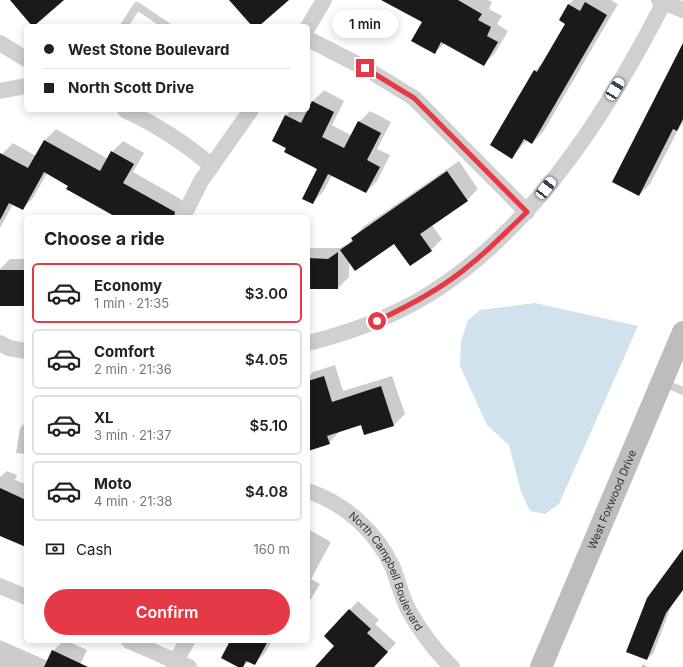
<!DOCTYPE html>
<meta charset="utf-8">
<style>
body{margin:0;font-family:Inter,sans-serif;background:#f2f2f2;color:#222;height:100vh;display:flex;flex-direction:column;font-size:15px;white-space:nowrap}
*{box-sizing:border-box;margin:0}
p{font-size:13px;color:#767676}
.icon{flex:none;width:22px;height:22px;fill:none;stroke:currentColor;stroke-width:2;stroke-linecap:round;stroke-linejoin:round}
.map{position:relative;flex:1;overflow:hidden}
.drawer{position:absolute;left:24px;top:215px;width:286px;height:428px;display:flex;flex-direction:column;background:#fff;border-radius:6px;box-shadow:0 2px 10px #0003}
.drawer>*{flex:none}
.top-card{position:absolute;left:24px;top:24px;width:286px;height:88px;border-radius:6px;box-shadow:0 2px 10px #0003;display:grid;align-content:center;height:88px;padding:0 20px;background:#fff}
.end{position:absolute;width:18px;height:18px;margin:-9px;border:5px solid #e63946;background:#fff;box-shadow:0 0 0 2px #fff}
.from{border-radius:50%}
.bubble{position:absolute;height:28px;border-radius:14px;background:#fff;box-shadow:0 2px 10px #0003;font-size:13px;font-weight:600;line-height:28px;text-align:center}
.car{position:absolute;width:12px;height:24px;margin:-12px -6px;border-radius:5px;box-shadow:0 0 3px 1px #0007;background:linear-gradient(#fff 24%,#345 0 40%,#fff 0 76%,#345 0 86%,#fff 0)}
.top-card b{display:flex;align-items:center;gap:14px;height:38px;font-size:15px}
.top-card b+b{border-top:1px solid #e0e0e0}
.top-card i{width:10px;height:10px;background:#222}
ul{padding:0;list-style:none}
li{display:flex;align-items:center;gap:12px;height:60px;margin:0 8px 6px;padding:0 12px;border:2px solid #e0e0e0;border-radius:6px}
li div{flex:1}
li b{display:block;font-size:15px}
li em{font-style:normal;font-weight:600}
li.active{border-color:#e63946}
li>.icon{width:36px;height:36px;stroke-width:1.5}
h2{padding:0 20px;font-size:18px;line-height:48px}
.pay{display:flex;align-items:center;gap:10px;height:44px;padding:0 20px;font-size:15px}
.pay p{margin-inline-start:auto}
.cta{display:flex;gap:8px;margin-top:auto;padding:8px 20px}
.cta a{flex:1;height:46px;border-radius:24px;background:#e63946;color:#fff;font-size:16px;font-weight:600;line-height:46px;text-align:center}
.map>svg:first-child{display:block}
.water{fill:#cfe2ee}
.shadow{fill:#0003}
.building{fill:#1a1a1a}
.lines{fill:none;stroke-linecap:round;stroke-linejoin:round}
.lane{stroke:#d0d0d0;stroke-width:8}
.street{stroke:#d0d0d0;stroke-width:16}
.secondary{stroke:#bdbdbd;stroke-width:22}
.route{stroke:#e63946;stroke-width:5}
.labels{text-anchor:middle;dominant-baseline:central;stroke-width:4;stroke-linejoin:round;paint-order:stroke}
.street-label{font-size:11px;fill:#333;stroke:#fff}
</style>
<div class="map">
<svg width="683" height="667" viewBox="0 0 683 667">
<rect width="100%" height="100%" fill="#fff"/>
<!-- water -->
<polygon class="water" points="535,303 638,326 559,504 545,514 530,511 521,492 509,445 487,425 460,366 461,342 468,320 480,310"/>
<!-- shadow -->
<g class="shadow">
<polygon points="388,0 488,0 492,2 489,9 502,16 497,24 508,31 495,53 484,64 445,43 434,53 423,22"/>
<polygon points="573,0 611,0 618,4 543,132 532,143 527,140 512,157 491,145 535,71 543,62 566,24 569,5"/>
<polygon points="683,51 683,123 679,128 650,184 639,195"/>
<polygon points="324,90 344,101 332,125 352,136 359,122 370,111 391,122 377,149 390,155 377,181 366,192 332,175 323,192 312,203 318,168 273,141 286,115 292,110 308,110 313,101"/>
<polygon points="56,129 108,159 112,152 123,141 144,153 133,172 184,201 175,217 118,217 47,173 33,198 22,209 13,204 0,228 0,158 2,154 13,143 36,156 45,140"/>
<polygon points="459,161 478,189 467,200 432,225 442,239 431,250 395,243 349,260 349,277 338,288 308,288 308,248 340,248 349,243 363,227"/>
<polygon points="10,259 26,259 26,305 0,305 0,269"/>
<polygon points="335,365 343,391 392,376 405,414 394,425 362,424 340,431 329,443 308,450 308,378 313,372"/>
<polygon points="26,422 26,454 16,453 20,428"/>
<polygon points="7,471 17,475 15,480 26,484 26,546 0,535 0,477"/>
<polygon points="308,529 331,542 311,579 320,584 308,604"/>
<polygon points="683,551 683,590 671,607 653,654 647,659"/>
<polygon points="358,601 379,620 375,624 396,643 373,667 322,667 336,646 326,636"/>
<polygon points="0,640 48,661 53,651 63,641 67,641 87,650 79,667 0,667"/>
<polygon points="231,641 272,641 265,653 254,664 249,661 243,667 240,667"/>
<polygon points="643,664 648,667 641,667"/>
</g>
<!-- building -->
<g class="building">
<polygon points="10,0 64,0 34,26 32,26"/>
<polygon points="229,0 289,0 259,26 252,26"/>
<polygon points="381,0 458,0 482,14 478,20 491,27 487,36 498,42 484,66 441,42 435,54 411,41 422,22"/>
<polygon points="585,2 607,15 532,144 524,139 512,159 490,145 534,70 537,72 565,24 559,20 568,4 580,11"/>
<polygon points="683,43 683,119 677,131 673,129 639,196 612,182"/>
<polygon points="312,101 334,112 322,137 344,148 358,121 381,133 367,160 380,167 366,193 328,174 313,204 302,199 317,169 284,152 286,148 272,141 285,115 301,123"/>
<polygon points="44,140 100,171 111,151 134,164 123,183 175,212 174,217 116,217 66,189 68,186 44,172 23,210 9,203 0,220 0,153 28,168"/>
<polygon points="447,171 468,201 420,234 432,251 410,266 394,244 355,271 340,250 353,241 351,238"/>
<polygon points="338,252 338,289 308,289 308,258 328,259"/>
<rect x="0" y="270" width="26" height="36"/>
<polygon points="324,376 332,402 381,386 394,426 364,435 361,425 327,436 330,444 308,451 308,381"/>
<polygon points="0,488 26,500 26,547 0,536"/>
<polygon points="683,549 683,590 666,613 647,660 626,652 647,598"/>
<polygon points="349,609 371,629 367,633 388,652 374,667 315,667 334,646 324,636"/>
<polygon points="230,641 268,641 255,665 246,661 243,667 238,667 221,658"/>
<polygon points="52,650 88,667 44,667"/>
</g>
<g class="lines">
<!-- lane -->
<g class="lane">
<polyline points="124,26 137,6 167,26"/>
<polyline points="662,382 683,391"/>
</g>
<!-- street -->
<g class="street">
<polyline points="659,0 683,10"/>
<polyline points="308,27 324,0"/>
<polyline points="308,39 365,68 414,98 527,212"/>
<polyline points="0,43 26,59"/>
<polyline points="0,91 26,86"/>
<path d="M 125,110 C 157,125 185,143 212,166"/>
<polyline points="183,217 201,181 251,110"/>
<polyline points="0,343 9,348 26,351"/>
<path d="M 308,343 C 357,331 405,312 446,283 C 543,215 612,104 665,0"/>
<path id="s1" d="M 308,491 C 344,503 376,531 392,566 C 398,580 401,595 408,609 C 420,631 434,650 452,667"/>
<polyline points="0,586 26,597"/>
<polyline points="129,641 189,667"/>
<polyline points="173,667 187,641"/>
</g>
<!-- secondary -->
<path class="secondary" id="s2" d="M 541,667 L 683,332"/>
</g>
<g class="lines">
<!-- route -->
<path class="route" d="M 365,68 L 414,98 L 527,212 C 509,229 491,248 471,264 C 443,288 410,305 377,321"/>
</g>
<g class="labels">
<!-- street labels -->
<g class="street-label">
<text stroke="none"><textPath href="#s2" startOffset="182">West Foxwood Drive</textPath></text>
<text stroke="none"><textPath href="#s1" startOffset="117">North Campbell Boulevard</textPath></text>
</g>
</g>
</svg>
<i class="end from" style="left:377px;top:321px"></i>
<i class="end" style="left:365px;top:68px"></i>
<div class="bubble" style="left:332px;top:10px;width:66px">1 min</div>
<i class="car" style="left:615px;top:89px;rotate:31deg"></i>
<i class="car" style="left:546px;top:188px;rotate:38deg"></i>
<div class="top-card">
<b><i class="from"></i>West Stone Boulevard</b>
<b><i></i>North Scott Drive</b>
</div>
<section class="drawer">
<h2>Choose a ride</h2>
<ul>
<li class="active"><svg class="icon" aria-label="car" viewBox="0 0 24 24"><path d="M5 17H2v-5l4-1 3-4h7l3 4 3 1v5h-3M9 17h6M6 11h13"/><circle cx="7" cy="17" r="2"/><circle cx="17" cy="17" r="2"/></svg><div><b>Economy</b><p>1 min · 21:35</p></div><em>$3.00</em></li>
<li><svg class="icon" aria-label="car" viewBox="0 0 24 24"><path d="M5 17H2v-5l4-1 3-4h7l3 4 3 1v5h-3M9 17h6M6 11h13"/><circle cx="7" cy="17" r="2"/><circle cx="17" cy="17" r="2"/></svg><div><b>Comfort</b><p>2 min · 21:36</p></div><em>$4.05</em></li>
<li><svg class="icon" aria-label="car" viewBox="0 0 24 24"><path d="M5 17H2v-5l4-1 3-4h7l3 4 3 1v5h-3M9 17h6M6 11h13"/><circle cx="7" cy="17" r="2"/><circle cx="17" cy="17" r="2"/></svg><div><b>XL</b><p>3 min · 21:37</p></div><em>$5.10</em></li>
<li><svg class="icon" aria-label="car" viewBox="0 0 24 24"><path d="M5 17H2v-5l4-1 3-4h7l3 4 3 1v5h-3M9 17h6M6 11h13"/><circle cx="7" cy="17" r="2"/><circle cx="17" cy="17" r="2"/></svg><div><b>Moto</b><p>4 min · 21:38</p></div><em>$4.08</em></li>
</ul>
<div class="pay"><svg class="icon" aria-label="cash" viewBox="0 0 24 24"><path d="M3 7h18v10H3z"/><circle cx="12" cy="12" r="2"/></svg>Cash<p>160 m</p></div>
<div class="cta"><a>Confirm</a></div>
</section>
</div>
